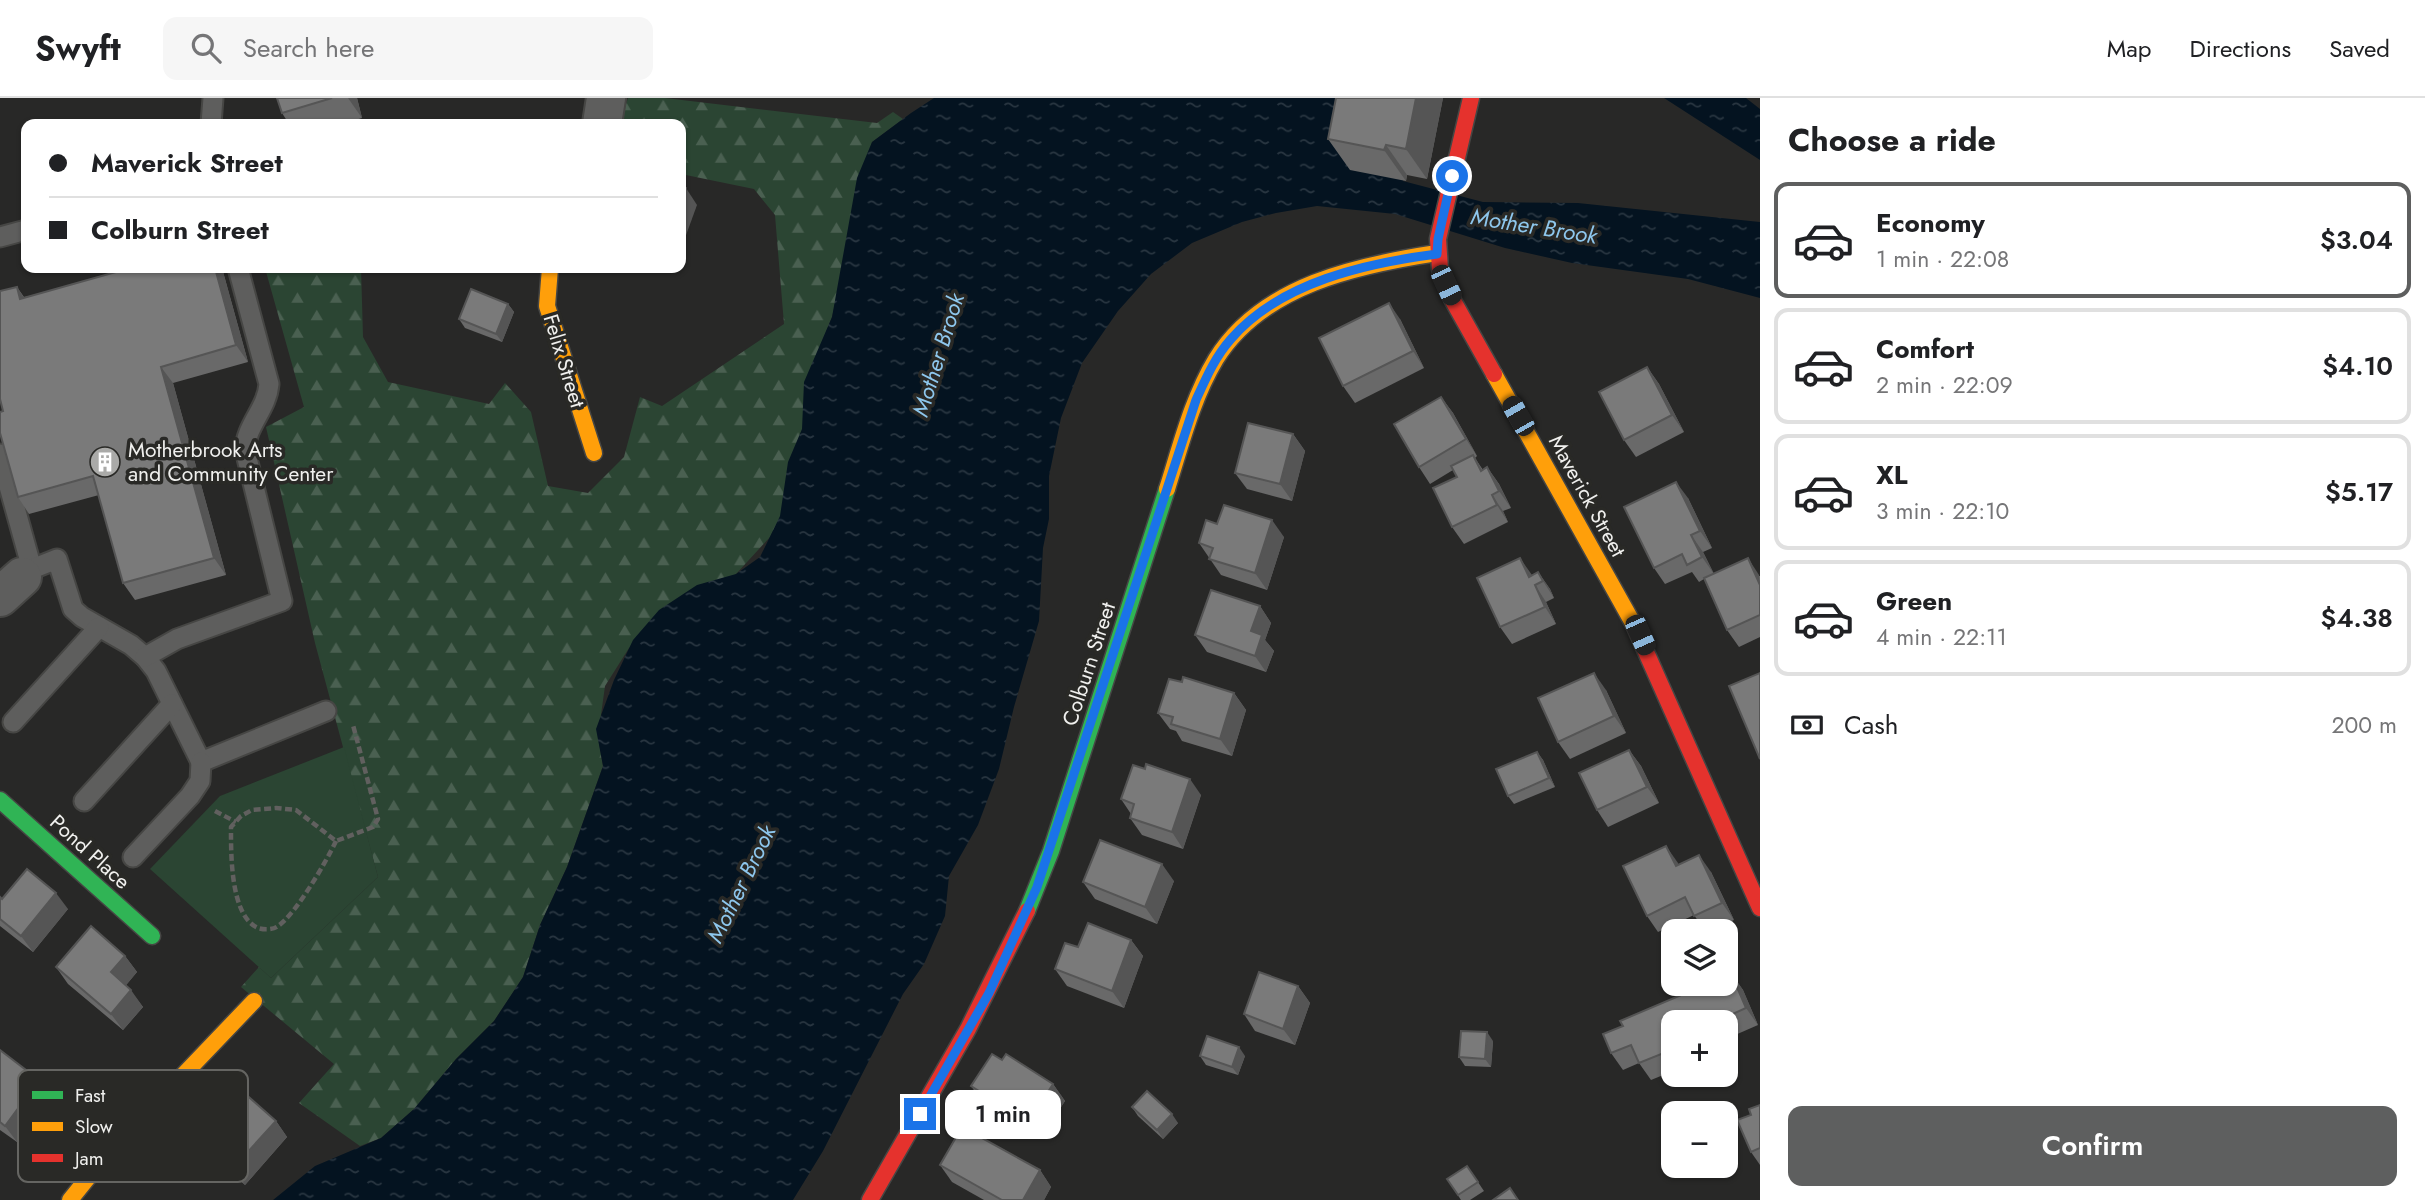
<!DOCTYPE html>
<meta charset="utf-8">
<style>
body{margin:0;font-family:Jost,sans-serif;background:#f6f6f6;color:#202124;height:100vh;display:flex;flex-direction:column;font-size:26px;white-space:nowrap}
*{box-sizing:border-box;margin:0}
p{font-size:23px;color:#757577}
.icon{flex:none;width:38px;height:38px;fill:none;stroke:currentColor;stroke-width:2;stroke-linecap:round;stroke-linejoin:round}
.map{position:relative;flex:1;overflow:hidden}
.panel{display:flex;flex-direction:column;background:#fff;width:665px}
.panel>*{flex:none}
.guide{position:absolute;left:21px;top:21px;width:665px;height:154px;border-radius:14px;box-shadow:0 2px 5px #0004;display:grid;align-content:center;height:154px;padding:0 28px;background:#fff}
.tools{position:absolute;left:1661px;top:821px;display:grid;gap:14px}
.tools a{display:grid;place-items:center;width:77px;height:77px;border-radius:14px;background:#fff;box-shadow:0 2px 5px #0004;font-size:35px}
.end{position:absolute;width:32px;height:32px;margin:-16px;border:9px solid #1a73e8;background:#fff;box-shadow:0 0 0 4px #fff}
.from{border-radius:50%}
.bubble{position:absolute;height:49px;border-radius:14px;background:#fff;box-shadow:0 2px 5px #0004;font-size:23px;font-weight:600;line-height:49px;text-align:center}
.car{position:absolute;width:21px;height:42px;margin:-21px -10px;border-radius:9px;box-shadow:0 0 5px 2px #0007;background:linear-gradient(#222 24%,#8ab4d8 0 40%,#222 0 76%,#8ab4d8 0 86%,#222 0)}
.guide b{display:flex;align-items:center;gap:24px;height:66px;font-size:26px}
.guide b+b{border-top:2px solid #e0e0e0}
.guide i{width:18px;height:18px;background:#202124}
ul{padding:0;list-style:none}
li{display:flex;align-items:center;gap:21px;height:116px;margin:0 14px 10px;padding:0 14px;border:4px solid #e0e0e0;border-radius:14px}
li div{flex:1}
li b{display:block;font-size:26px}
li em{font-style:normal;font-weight:600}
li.on{border-color:#5e5f5f}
li>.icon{width:63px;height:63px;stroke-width:1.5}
h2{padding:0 28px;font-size:32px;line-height:84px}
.pay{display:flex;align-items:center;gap:18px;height:77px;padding:0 28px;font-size:26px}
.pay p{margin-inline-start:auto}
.primary-button{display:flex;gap:14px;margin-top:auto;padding:14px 28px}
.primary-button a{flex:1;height:80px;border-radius:14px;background:#5e5f5f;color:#fff;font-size:28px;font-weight:600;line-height:80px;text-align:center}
header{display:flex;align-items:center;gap:42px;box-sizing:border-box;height:98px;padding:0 35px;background:#fff;border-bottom:2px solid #e0e0e0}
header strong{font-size:33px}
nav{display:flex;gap:38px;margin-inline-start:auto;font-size:24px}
.search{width:490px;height:63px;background:#f6f6f6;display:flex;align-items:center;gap:18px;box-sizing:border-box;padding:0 24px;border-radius:14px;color:#757577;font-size:26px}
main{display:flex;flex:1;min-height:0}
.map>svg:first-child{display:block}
.forest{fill:url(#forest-firs)}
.green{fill:#2b4533}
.water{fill:url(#water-ripples)}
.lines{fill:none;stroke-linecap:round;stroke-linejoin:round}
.lane-casing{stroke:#464644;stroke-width:23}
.street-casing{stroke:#464644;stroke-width:42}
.fast-casing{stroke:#464644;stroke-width:19}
.slow-casing{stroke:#464644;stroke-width:19}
.jam-casing{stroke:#464644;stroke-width:19}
.path{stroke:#61605f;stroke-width:4.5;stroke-dasharray:7 3.5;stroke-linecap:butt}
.lane{stroke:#5e5e5d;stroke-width:19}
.street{stroke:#5e5e5d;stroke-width:38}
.fast{stroke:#30b455;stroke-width:16}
.slow{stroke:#ff9f0a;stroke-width:16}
.jam{stroke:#e5322d;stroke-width:16}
.wall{fill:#696969}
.shaded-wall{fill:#555}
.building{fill:#7a7a7a;stroke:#555;stroke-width:2}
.route{stroke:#1a73e8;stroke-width:9}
.labels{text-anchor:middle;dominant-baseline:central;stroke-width:7;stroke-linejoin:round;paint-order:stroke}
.street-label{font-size:21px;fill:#f0f0ee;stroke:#292926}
.poi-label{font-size:21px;fill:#f0f0ee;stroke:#292926;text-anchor:start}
.water-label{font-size:23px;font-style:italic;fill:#8ec7ed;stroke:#292926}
.key{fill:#292926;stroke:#656562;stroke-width:2}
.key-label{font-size:19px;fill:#f0f0ee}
</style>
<header>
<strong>Swyft</strong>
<div class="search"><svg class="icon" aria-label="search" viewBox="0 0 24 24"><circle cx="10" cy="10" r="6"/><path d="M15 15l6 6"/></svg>Search here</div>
<nav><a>Map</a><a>Directions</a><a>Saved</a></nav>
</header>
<main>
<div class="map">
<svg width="1760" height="1102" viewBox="0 0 1760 1102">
<defs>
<pattern id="forest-firs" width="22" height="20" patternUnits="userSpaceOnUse" patternTransform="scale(1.75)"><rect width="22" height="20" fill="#2b4533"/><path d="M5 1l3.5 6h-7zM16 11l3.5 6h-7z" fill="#4a6051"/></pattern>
<pattern id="water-ripples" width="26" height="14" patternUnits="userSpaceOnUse" patternTransform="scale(1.75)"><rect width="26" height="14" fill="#041320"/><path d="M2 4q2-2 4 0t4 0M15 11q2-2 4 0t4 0" fill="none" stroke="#293641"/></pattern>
</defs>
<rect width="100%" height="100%" fill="#282827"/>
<!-- forest -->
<polygon class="forest" points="628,0 665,0 877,25 893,14 903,21 872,44 832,219 813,267 797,389 770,439 736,476 629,550 605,588 598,638 603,668 567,769 540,827 523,879 494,923 456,961 414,1011 381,1040 360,1048 299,1005 334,966 241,889 259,869 271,880 378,779 315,545 266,329 304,309 265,170 361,170 363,239 388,284 489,306 505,285 531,314 548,388 588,395 624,359 640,299 662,308 784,226 775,117 754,91 681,76 681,26 620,26"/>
<!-- green -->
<polygon class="green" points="344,649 378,779 271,880 150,771 220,698"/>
<!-- water -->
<g class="water">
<polygon points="934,0 1419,0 1403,83 1483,104 1578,105 1760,124 1760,200 1688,181 1572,165 1505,150 1395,116 1317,108 1276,115 1242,124 1192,145 1151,176 1118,213 1082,265 1061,320 1049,378 1049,421 1043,450 1039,523 1014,609 999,671 978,727 949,778 945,818 924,866 903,896 823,1053 793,1102 273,1102 315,1068 381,1040 414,1011 456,961 494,923 523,879 540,827 567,769 603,668 596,631 614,582 633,542 659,512 697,487 736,476 760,459 780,418 788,364 802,331 804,284 832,219 857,80 872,44 911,15"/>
<polygon points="1664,0 1746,0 1760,11 1760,62"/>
</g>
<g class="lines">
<!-- lane casing -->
<g class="lane-casing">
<g id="lane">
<polyline points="211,26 213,0"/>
<polyline points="0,139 26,132"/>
<polyline points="0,356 32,471"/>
<polyline points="22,479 32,471 57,461 73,511 82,519 131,547 145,559 156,573 201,664 326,613"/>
<path d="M 145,559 L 177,541 L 282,503 L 245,352 C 246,327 267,311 269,286 L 238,170"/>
<polyline points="13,624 99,529"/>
<polyline points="84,703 172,606"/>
<polyline points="133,759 190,698 200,683 201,664"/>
</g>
</g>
<!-- street casing -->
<g class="street-casing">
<g id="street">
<polyline points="602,26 606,0"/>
<polyline points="0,499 22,479"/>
</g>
</g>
<!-- fast casing -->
<g class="fast-casing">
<g id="fast">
<polyline points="0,702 152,838"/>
<polyline points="1027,813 1051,753 1167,391"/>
</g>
</g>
<!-- slow casing -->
<g class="slow-casing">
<g id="slow">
<polyline points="550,170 547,208 594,355"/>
<polyline points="1494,276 1634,527"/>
<path d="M 1167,391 C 1181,347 1192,301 1216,261 C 1262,187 1358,167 1437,155"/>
<polyline points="70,1102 103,1061 254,903"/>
</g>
</g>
<!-- jam casing -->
<g class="jam-casing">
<g id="jam">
<polyline points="1471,0 1438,141 1440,171 1452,201 1494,276"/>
<polyline points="1634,527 1760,810"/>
<polyline points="870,1102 968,931 1027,813"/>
</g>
</g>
<!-- path -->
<g class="path">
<polyline points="215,713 236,724"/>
<path d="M 336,743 C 326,764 296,816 278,828 C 273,832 264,832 258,830 C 230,818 231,755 231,729 L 241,718 L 252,712 L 276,710 L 296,712 L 336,743 L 373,729 L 378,721 L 353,627"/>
</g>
<!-- lane -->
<use href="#lane" class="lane"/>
<!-- street -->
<use href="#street" class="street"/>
<!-- fast -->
<use href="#fast" class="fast"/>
<!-- slow -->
<use href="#slow" class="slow"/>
<!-- jam -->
<use href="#jam" class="jam"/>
</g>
<!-- wall -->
<g class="wall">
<polygon points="277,0 357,0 362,20 342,26 289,26 282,15"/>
<polygon points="1336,0 1443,0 1427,81 1407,77 1406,83 1350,72 1328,41"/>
<polygon points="222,170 248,264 173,285 226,477 135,502 123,485 99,397 29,416 18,399 3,313 17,189 24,199"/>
<polygon points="508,206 514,214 502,244 465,230 459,221"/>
<polygon points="1400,221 1424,270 1355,305 1343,288"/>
<polygon points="1647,269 1659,286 1684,334 1636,359 1624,342"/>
<polygon points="1441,299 1453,315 1477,358 1475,360 1483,372 1487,369 1499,386 1511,410 1503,413 1508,424 1464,446 1452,429 1457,379 1453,372 1430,386 1419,369"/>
<polygon points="1293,336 1305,353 1292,403 1247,391 1235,375"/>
<polygon points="1688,400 1712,450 1703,454 1714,476 1760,478 1760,539 1739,549 1727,532 1704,481 1699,484 1692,474 1665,486 1654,470"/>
<polygon points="1217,426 1284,439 1267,492 1221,477 1199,445"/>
<polygon points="1538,474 1550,491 1554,500 1546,504 1556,526 1512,546 1500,529 1532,477"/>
<polygon points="1260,508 1271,525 1265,542 1274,553 1266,574 1207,554 1195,537"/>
<polygon points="1182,584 1234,595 1246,612 1232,658 1182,643 1176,633 1170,631 1158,615"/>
<polygon points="1606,592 1626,635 1570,661 1558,644"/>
<polygon points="1629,652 1641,668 1659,705 1608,729 1597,712"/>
<polygon points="1537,654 1543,662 1555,689 1514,706 1508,698"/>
<polygon points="1145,671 1201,697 1183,751 1142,737 1130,720 1131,716 1121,701"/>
<polygon points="1679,767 1711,774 1734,822 1709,833 1705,833 1694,817 1658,834 1647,818"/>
<polygon points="1174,783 1157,826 1095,801 1083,784"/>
<polygon points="0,799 2,801 68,811 33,854 0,828"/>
<polygon points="1131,842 1143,858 1124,910 1067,888 1055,871 1078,849"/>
<polygon points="125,858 137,874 126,887 143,909 123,932 68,886 56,869"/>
<polygon points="1731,875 1743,892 1758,927 1726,941 1726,924 1673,924 1673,973 1651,982 1639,965 1623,972 1611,955 1603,936 1623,928 1620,923 1707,886 1726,886 1726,877"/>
<polygon points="1298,888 1310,905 1295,947 1255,933 1244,916"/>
<polygon points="1493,943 1491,969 1465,968 1459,959"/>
<polygon points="0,952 51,999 17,1044 0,1032"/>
<polygon points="1200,958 1245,958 1238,977 1206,967"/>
<polygon points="1002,962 1053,986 1065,1003 1040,1041 983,1005 971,988"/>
<polygon points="1685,976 1697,976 1687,981"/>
<polygon points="1760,1007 1760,1067 1751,1054 1751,1017"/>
<polygon points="1132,1009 1178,1025 1163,1041 1138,1018"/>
<polygon points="276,1023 287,1039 245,1087 202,1049 190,1032"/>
<polygon points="940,1067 1040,1072 1051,1089 1044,1102 984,1102 952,1084"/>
<polygon points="1467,1068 1484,1093 1470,1102 1461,1102 1447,1081"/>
</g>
<!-- shaded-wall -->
<g class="shaded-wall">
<polygon points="348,0 357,0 362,20"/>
<polygon points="1416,0 1443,0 1427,81 1406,51"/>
<polygon points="1386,47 1407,77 1406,83 1384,52"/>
<polygon points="686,90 697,107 681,151 681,103"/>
<polygon points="215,170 222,170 248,264 236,247"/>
<polygon points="17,189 28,206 20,201"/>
<polygon points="1389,205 1400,221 1424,270 1413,253"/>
<polygon points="508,206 514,214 502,244 496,236"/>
<polygon points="161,269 173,285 226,477 214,460"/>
<polygon points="1647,269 1659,286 1684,334 1672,317"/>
<polygon points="1441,299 1453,315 1477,358 1466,341"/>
<polygon points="1293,336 1305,353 1292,403 1280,386"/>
<polygon points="1487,369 1499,386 1511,410 1499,393"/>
<polygon points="1676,384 1688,400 1712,450 1700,433"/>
<polygon points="1492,397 1503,413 1508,424 1497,407"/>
<polygon points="1272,422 1284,439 1267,492 1255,475"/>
<polygon points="1691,437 1703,454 1714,476 1702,459"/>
<polygon points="1520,460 1532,477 1535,487 1546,504 1556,526 1545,509"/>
<polygon points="1748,460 1759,477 1760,487"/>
<polygon points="1538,474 1550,491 1554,500 1543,483"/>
<polygon points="1260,508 1271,525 1265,542 1274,553 1266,574 1255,558 1251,533"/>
<polygon points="1594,575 1606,592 1626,635 1614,618"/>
<polygon points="1234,595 1246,612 1232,658 1220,641"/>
<polygon points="1629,652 1641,668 1659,705 1647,689"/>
<polygon points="1537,654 1543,662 1555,689 1549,680"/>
<polygon points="1190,681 1201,697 1183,751 1172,734"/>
<polygon points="1666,748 1678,765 1688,785 1676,768"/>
<polygon points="1699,757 1711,774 1734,822 1722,805"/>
<polygon points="1162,766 1174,783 1157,826 1145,809"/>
<polygon points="56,795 68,811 33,854 21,838"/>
<polygon points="1131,842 1143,858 1124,910 1112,893"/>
<polygon points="125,858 137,874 123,891 111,874"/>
<polygon points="1731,875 1743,892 1758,927 1746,910"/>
<polygon points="1298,888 1310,905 1295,947 1283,931"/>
<polygon points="131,892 143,909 123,932 111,916"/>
<polygon points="1487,934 1493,943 1491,969 1485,961"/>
<polygon points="1239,949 1245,958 1238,977 1232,969"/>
<polygon points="39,982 51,999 17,1044 5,1028"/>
<polygon points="1053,986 1065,1003 1040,1041 1029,1024"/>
<polygon points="1172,1016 1178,1025 1163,1041 1157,1032"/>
<polygon points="276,1023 287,1039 245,1087 233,1070"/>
<polygon points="1040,1072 1051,1089 1044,1102 1023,1102"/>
</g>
<!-- building -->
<g class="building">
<polygon points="277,0 332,0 282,15"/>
<polygon points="1336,0 1416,0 1406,51 1386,47 1384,52 1328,41"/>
<polygon points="681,88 686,90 681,103"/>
<polygon points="130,170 215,170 236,247 161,269 214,460 123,485 93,378 18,399 0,335 0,314 3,313 0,301 0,193 17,189 20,201"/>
<polygon points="471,191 508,206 496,236 459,221"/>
<polygon points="1389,205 1413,253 1343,288 1319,240"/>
<polygon points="1647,269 1672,317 1624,342 1599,294"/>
<polygon points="1441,299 1466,341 1419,369 1394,326"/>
<polygon points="1248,325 1293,336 1280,386 1235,375"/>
<polygon points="1473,357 1481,373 1487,369 1499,393 1492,397 1497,407 1452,429 1433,390 1457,379 1451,368"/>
<polygon points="1676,384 1700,433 1691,437 1702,459 1687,467 1682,456 1654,470 1624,409"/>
<polygon points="1224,407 1272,422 1255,475 1209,461 1213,450 1199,445 1206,422 1217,426"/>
<polygon points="1520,460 1529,479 1538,474 1543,483 1535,487 1545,509 1500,529 1477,480"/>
<polygon points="1748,460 1760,487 1760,517 1727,532 1704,480"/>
<polygon points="1211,492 1260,508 1251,533 1262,537 1255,558 1195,537"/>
<polygon points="1594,575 1614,618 1558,644 1538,600"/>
<polygon points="1760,575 1760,661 1729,588"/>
<polygon points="1183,579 1234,595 1220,641 1171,626 1173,619 1158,615 1169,581 1182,584"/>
<polygon points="1629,652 1647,689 1597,712 1579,675"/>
<polygon points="1537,654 1549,680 1508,698 1496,671"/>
<polygon points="1146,666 1190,681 1172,734 1130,720 1134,706 1121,701 1133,667 1145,671"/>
<polygon points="1100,742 1162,766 1145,809 1083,784"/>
<polygon points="1666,748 1676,768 1699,757 1722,805 1694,818 1685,799 1647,818 1623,768"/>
<polygon points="27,771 56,795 21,838 0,821 0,799 2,801"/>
<polygon points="1088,825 1131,842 1112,893 1055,871 1065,845 1078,849"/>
<polygon points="91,828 125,858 111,874 131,892 111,916 56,869"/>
<polygon points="1259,874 1298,888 1283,931 1244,916"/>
<polygon points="1731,875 1746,910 1715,924 1673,924 1673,958 1671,952 1639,965 1631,947 1611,955 1603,936 1623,928 1620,923 1707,886 1726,886 1726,877"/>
<polygon points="1461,933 1487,934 1485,961 1459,959"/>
<polygon points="1207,938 1239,949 1232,969 1200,958"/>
<polygon points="0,952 39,982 5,1028 0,1024"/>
<polygon points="992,956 1002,962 1006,956 1053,986 1029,1024 971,988"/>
<polygon points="233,985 276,1023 233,1070 190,1032"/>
<polygon points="1147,993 1172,1016 1157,1032 1132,1009"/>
<polygon points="1760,1007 1760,1050 1751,1054 1737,1022 1751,1017 1749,1011"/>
<polygon points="962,1029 1040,1072 1023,1102 1002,1102 940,1067"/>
<polygon points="1467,1068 1478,1084 1458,1097 1447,1081"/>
<polygon points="1510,1090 1518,1102 1493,1102"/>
</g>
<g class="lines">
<!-- route -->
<path class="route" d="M 920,1016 L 989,895 L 1037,789 L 1196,302 C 1206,280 1215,259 1231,241 C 1280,184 1367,165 1437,156 L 1438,141 L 1452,78"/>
</g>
<!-- icons -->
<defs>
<g id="building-disc" transform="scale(1.575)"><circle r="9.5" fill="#aaaaa8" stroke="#292926"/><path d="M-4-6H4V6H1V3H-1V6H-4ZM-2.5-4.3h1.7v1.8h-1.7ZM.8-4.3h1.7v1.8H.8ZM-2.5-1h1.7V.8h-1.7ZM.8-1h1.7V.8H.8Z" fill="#fff"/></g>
</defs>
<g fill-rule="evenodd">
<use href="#building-disc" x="105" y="364"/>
</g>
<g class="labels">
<!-- street labels -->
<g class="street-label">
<text transform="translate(564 263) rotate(73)">Felix Street</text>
<text transform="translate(1587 398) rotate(61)">Maverick Street</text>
<text transform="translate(1089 566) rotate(-72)">Colburn Street</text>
<text transform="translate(90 754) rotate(42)">Pond Place</text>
</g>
<!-- poi labels -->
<g class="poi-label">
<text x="128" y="352">Motherbrook Arts<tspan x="128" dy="24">and Community Center</tspan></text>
</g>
<!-- water labels -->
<g class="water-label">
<text transform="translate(1534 128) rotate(9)">Mother Brook</text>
<text transform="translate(938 257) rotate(-73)">Mother Brook</text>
<text transform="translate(741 786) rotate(-64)">Mother Brook</text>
</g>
</g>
<!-- legend -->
<rect x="18" y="972" width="230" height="112" rx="10" class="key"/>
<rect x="32" y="993" width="31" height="8" fill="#30b455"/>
<rect x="32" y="1024" width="31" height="9" fill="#ff9f0a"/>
<rect x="32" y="1056" width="31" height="8" fill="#e5322d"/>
<g class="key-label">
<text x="75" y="1004">Fast</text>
<text x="75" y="1035">Slow</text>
<text x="75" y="1067">Jam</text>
</g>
</svg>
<div class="tools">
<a><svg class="icon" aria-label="layers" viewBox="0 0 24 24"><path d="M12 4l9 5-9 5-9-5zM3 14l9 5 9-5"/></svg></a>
<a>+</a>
<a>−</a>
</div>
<i class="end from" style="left:1452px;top:78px"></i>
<i class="end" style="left:920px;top:1016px"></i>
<div class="bubble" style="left:945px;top:992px;width:116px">1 min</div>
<i class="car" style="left:1446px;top:187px;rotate:155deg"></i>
<i class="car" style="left:1518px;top:318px;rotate:330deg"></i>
<i class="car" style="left:1640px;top:537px;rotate:156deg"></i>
<div class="guide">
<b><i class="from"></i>Maverick Street</b>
<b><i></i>Colburn Street</b>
</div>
</div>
<section class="panel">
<h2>Choose a ride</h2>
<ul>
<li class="on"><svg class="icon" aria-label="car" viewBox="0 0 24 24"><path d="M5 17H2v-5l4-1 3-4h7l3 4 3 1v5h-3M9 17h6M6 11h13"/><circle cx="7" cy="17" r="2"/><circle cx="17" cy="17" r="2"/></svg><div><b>Economy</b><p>1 min · 22:08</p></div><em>$3.04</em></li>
<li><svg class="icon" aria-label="car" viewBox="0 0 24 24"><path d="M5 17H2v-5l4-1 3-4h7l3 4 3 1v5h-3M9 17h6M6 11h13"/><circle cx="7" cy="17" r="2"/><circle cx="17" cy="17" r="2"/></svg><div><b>Comfort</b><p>2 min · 22:09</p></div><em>$4.10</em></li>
<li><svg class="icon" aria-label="car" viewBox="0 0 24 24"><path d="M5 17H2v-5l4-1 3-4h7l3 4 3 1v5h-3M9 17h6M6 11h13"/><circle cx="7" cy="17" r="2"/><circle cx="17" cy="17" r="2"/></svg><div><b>XL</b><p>3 min · 22:10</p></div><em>$5.17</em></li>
<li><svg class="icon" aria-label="car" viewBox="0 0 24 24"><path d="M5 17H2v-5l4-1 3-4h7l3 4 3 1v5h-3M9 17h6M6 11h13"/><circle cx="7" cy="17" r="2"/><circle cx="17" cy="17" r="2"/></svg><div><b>Green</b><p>4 min · 22:11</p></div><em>$4.38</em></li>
</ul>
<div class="pay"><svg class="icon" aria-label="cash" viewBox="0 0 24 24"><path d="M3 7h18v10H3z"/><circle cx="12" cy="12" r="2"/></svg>Cash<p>200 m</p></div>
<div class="primary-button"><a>Confirm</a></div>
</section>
</main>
